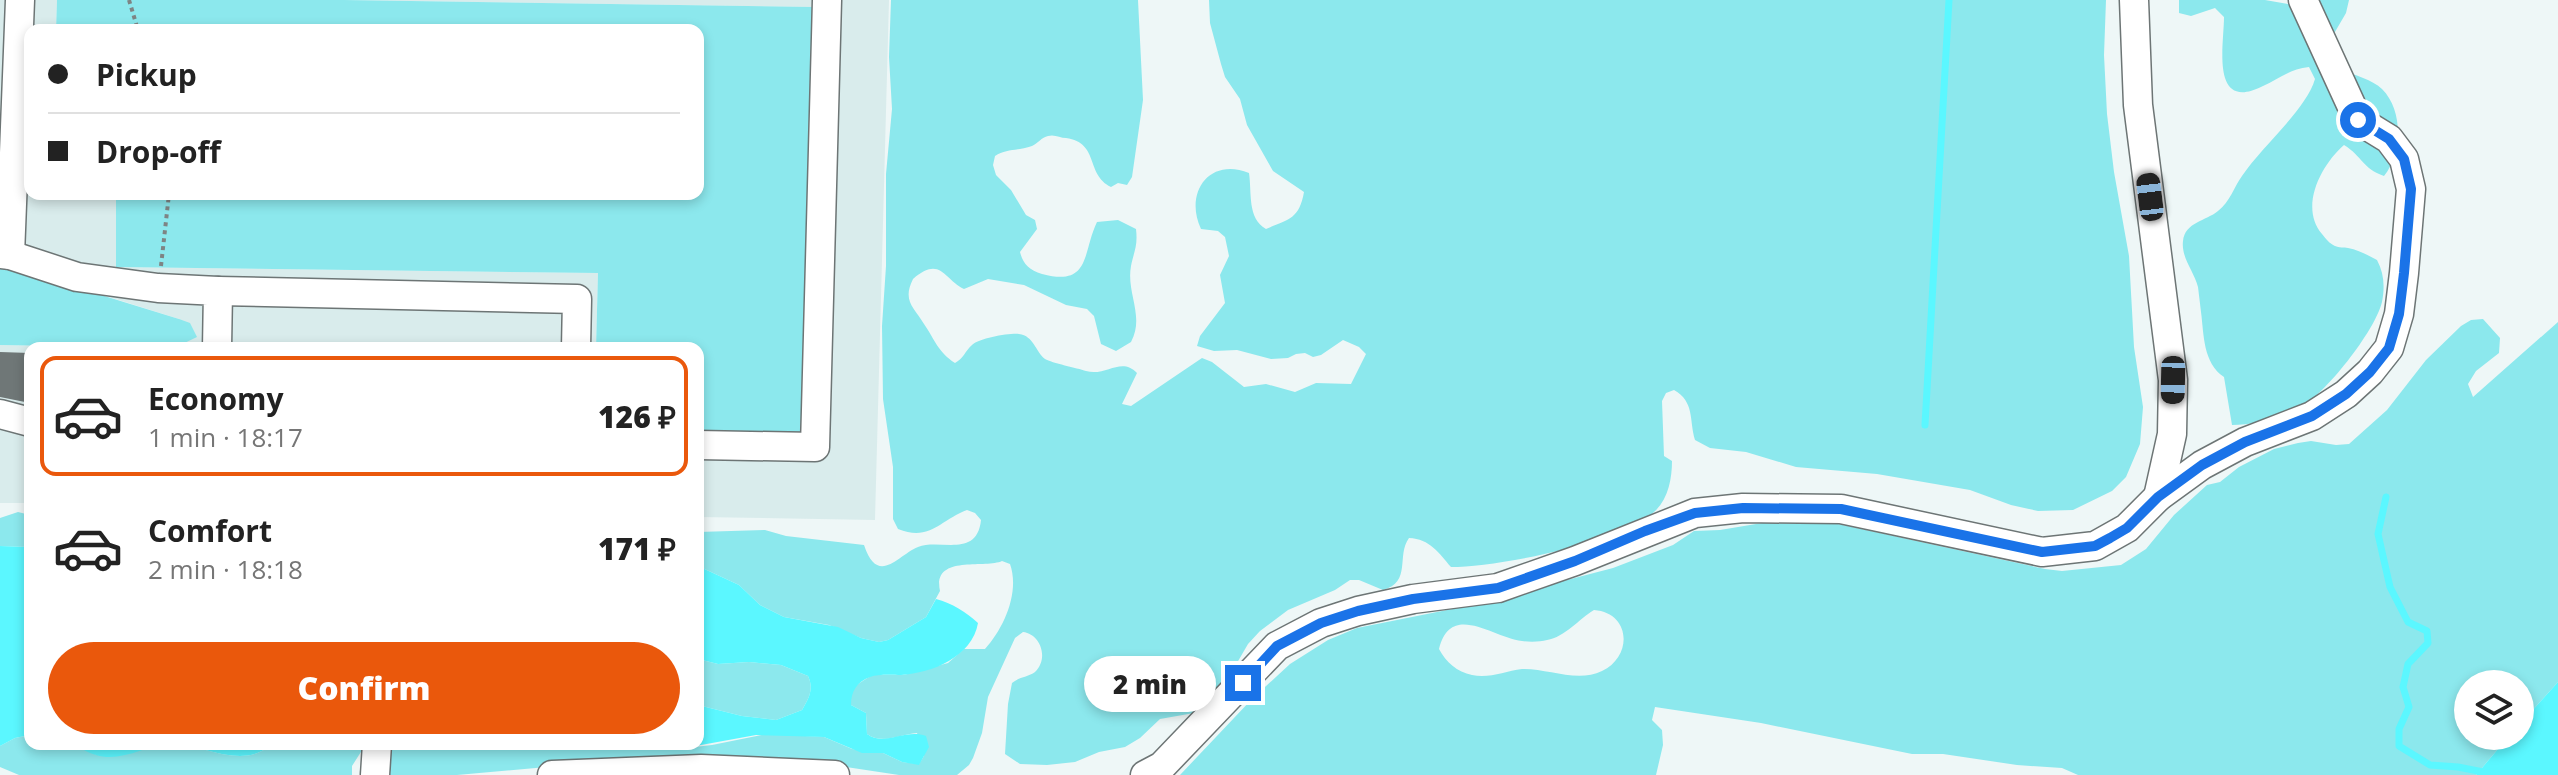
<!DOCTYPE html>
<meta charset="utf-8">
<style>
body{margin:0;font-family:"Open Sans",sans-serif;background:#f6f6f6;color:#222;height:100vh;display:flex;flex-direction:column;font-size:30px;white-space:nowrap}
*{box-sizing:border-box;margin:0}
p{font-size:26px;color:#767676}
.icon{flex:none;width:44px;height:44px;fill:none;stroke:currentColor;stroke-width:2;stroke-linecap:round;stroke-linejoin:round}
.map{position:relative;flex:1;overflow:hidden}
.drawer{position:absolute;left:24px;top:342px;width:680px;height:408px;display:flex;flex-direction:column;background:#fff;border-radius:16px;box-shadow:0 4px 12px #0003}
.drawer>*{flex:none}
.guide{position:absolute;left:24px;top:24px;width:680px;height:176px;border-radius:16px;box-shadow:0 4px 12px #0003;display:grid;align-content:center;height:176px;padding:0 24px;background:#fff}
.buttons{position:absolute;left:2454px;top:670px;display:grid;gap:16px}
.buttons a{display:grid;place-items:center;width:80px;height:80px;border-radius:50%;background:#fff;box-shadow:0 4px 12px #0003;font-size:40px}
.end{position:absolute;width:36px;height:36px;margin:-18px;border:10px solid #1a73e8;background:#fff;box-shadow:0 0 0 4px #fff}
.from{border-radius:50%}
.bubble{position:absolute;height:56px;border-radius:28px;background:#fff;box-shadow:0 4px 12px #0003;font-size:26px;font-weight:800;line-height:56px;text-align:center}
.car{position:absolute;width:24px;height:48px;margin:-24px -12px;border-radius:10px;box-shadow:0 0 6px 2px #0007;background:linear-gradient(#222 24%,#8ab4d8 0 40%,#222 0 76%,#8ab4d8 0 86%,#222 0)}
.guide b{display:flex;align-items:center;gap:28px;height:76px;font-size:30px}
.guide b+b{border-top:2px solid #e0e0e0}
.guide i{width:20px;height:20px;background:#222}
ul{padding:14px 0 0;list-style:none}
li{display:flex;align-items:center;gap:24px;height:120px;margin:0 16px 12px;padding:0 8px;border:4px solid transparent;border-radius:16px}
li div{flex:1}
li b{display:block;font-size:30px}
li em{font-style:normal;font-weight:800}
li.selected{border-color:#ea580c}
li>.icon{width:72px;height:72px;stroke-width:1.5}
.cta{display:flex;gap:16px;margin-top:auto;padding:16px 24px}
.cta a{flex:1;height:92px;border-radius:48px;background:#ea580c;color:#fff;font-size:32px;font-weight:800;line-height:92px;text-align:center}
.map>svg:first-child{display:block}
.built{fill:#d9ecec}
.green{fill:#8ce8ed;fill-rule:evenodd}
.water{fill:#5bf7ff}
.lines{fill:none;stroke-linecap:round;stroke-linejoin:round}
.stream{stroke:#5bf7ff;stroke-width:7}
.building{fill:#6f7777}
.minor-casing{stroke:#6d7575;stroke-width:31}
.path{stroke:#7e8484;stroke-width:4;stroke-dasharray:4 4;stroke-linecap:butt}
.minor{stroke:#fff;stroke-width:28}
.route{stroke:#1a73e8;stroke-width:10}
</style>
<div class="map">
<svg width="2558" height="775" viewBox="0 0 2558 775">
<rect width="100%" height="100%" fill="#eef7f7"/>
<!-- built -->
<g class="built">
<polygon points="0,0 57,0 56,30 30,30 30,194 116,194 116,267 598,273 596,348 30,348 30,503 0,503 0,345 174,348 179,319 24,270 7,266 0,268"/>
<polygon points="344,0 889,0 875,520 698,517 698,437 815,7"/>
</g>
<!-- green -->
<g class="green">
<polygon points="57,0 344,0 815,7 807,439 698,437 698,348 596,348 598,273 116,267 116,194 698,194 698,30 56,30"/>
<path d="M 891,0 L 1138,0 L 1143,100 L 1132,177 L 1127,185 L 1118,183 L 1111,187 C 1085,174 1100,143 1066,138 C 1060,138 1055,134 1048,136 C 1042,137 1037,144 1032,146 C 1019,151 1007,148 995,156 L 993,165 L 996,175 L 1011,190 L 1026,215 L 1035,220 L 1037,229 L 1020,252 C 1023,264 1029,270 1042,274 C 1091,287 1082,253 1097,222 L 1118,220 L 1136,229 C 1138,246 1134,251 1131,266 C 1126,293 1145,316 1131,342 L 1116,351 L 1101,344 L 1094,316 L 1087,309 L 1066,305 L 1024,285 L 988,279 L 964,289 C 944,280 941,255 913,279 C 902,301 914,307 924,324 C 935,340 938,352 955,363 C 964,358 965,351 972,345 C 980,338 1009,333 1019,334 C 1034,336 1035,351 1045,359 C 1052,363 1077,368 1086,371 C 1106,377 1121,356 1137,373 L 1122,404 L 1131,406 L 1202,358 L 1212,362 L 1244,387 L 1266,384 L 1295,392 L 1316,383 L 1351,384 L 1366,354 L 1359,347 L 1343,340 L 1321,355 L 1313,357 L 1305,353 L 1296,354 L 1288,358 L 1271,359 L 1237,350 L 1214,351 L 1197,346 L 1200,336 L 1225,303 L 1220,275 L 1229,256 L 1225,237 L 1218,231 L 1201,229 C 1184,193 1209,157 1249,173 C 1252,193 1247,218 1266,229 C 1288,219 1299,220 1304,192 L 1273,171 L 1247,125 L 1240,99 L 1225,77 L 1221,64 L 1210,23 L 1209,0 L 2106,0 L 2104,55 L 2107,114 L 2114,172 L 2129,256 L 2134,347 L 2143,407 L 2140,444 L 2126,477 L 2112,491 L 2073,510 L 2038,511 L 2011,505 L 1970,490 L 1877,474 L 1796,467 L 1746,452 L 1710,448 L 1695,440 C 1689,420 1695,402 1674,390 L 1666,393 L 1662,401 L 1664,456 L 1672,461 C 1672,479 1668,500 1654,512 C 1621,543 1497,567 1451,567 C 1439,553 1430,539 1409,538 C 1396,556 1412,582 1383,590 L 1359,580 L 1350,580 L 1335,590 L 1288,610 L 1260,631 L 1248,644 L 1230,675 L 1194,713 L 1160,719 L 1140,738 L 1125,747 L 1099,752 L 1075,762 L 1047,765 L 1020,764 L 1005,754 L 1008,704 L 1012,683 C 1019,677 1028,677 1035,672 C 1049,659 1041,634 1023,632 L 1015,638 L 988,697 L 982,733 L 973,758 L 969,765 L 957,775 L 899,775 L 813,762 L 602,762 L 457,775 L 383,775 L 384,744 L 657,744 L 669,750 L 712,745 L 767,734 L 824,737 L 852,749 L 883,753 L 902,762 L 919,764 L 924,756 L 917,733 C 900,734 882,745 867,734 L 866,713 L 851,705 L 851,695 L 855,686 L 872,675 L 904,675 L 948,663 L 964,649 L 985,649 C 1004,628 1020,592 1010,564 L 1002,561 C 985,569 932,554 940,591 L 926,617 L 888,640 L 879,642 L 861,638 L 829,625 L 784,617 L 760,605 L 739,585 L 698,566 L 698,532 L 765,530 L 786,536 L 864,545 C 878,587 898,555 918,547 C 939,538 977,559 981,520 L 975,513 L 967,510 C 940,520 930,542 898,529 L 893,519 L 893,467 L 883,399 L 882,326 L 886,266 L 886,174 L 892,109 L 889,57 Z"/>
<path d="M 2179,0 L 2265,0 L 2293,5 L 2309,0 L 2349,0 L 2346,13 L 2332,37 L 2342,70 C 2354,75 2373,80 2382,89 C 2404,111 2402,154 2384,176 C 2363,169 2362,156 2344,145 C 2321,165 2299,207 2322,234 C 2325,238 2330,244 2335,246 C 2339,248 2344,247 2348,248 C 2358,250 2368,255 2377,260 C 2384,273 2385,287 2382,302 C 2375,331 2325,395 2298,409 C 2280,419 2252,425 2232,425 L 2224,377 C 2203,363 2204,335 2201,312 C 2200,304 2199,295 2198,287 C 2194,271 2181,258 2183,241 C 2185,222 2206,221 2218,211 C 2230,202 2234,187 2242,176 C 2262,146 2306,110 2315,79 L 2309,67 C 2290,69 2280,78 2263,86 C 2210,113 2224,45 2224,17 L 2215,8 L 2191,16 L 2179,13 Z"/>
<polygon points="7,266 179,319 190,323 197,337 174,348 0,345 0,268"/>
<path d="M 2483,319 L 2500,338 L 2499,353 L 2476,371 L 2468,384 L 2473,397 L 2558,322 L 2558,682 L 2520,724 L 2520,684 L 2468,684 L 2468,736 L 2509,736 L 2476,775 L 2078,775 L 2062,768 L 2017,765 L 1943,754 L 1912,754 L 1761,723 L 1655,707 L 1652,720 L 1662,730 L 1663,745 L 1656,775 L 1180,775 L 1252,699 L 1290,664 L 1328,640 L 1357,628 L 1467,606 L 1613,568 L 1673,545 L 1694,531 L 1720,530 L 1762,523 L 1838,524 L 2045,569 L 2062,571 L 2121,565 L 2146,549 L 2174,515 L 2207,485 L 2220,482 L 2239,467 L 2274,449 L 2298,443 L 2311,441 L 2336,445 L 2349,444 L 2387,410 L 2426,360 L 2461,326 L 2471,320 ZM 1594,610 C 1631,613 1633,656 1602,671 C 1577,683 1547,668 1522,669 C 1505,671 1489,679 1472,675 C 1457,672 1446,662 1439,649 C 1451,601 1493,638 1522,641 C 1529,642 1540,642 1547,640 C 1565,637 1579,619 1594,610 Z"/>
<polygon points="18,512 30,515 30,547 0,546 0,518"/>
<path d="M 698,659 L 718,664 L 749,662 L 781,665 L 808,676 C 814,689 809,698 802,710 L 776,720 L 742,716 L 698,705 Z"/>
<path d="M 30,735 L 30,744 C 43,744 61,741 74,744 C 84,747 92,755 103,756 C 127,757 147,745 171,744 C 205,744 242,771 272,744 L 366,744 L 352,766 L 352,775 L 19,775 L 0,767 L 0,746 L 15,738 Z"/>
</g>
<!-- water -->
<g class="water">
<polygon points="0,546 30,547 30,735 15,738 0,746"/>
<path d="M 698,566 L 739,585 L 760,605 L 784,617 L 838,627 L 861,638 L 879,642 L 888,640 L 926,617 L 936,599 C 952,603 966,612 978,623 C 972,657 932,673 901,675 C 892,675 878,674 870,677 C 857,682 851,691 851,705 L 866,713 L 867,734 C 885,747 905,728 926,736 L 929,747 L 919,765 L 902,762 L 883,753 L 862,753 L 824,737 L 756,735 L 679,749 C 671,750 664,750 657,744 L 698,744 L 698,705 L 742,716 L 776,720 L 802,710 C 809,698 814,689 808,676 L 781,665 L 749,662 L 718,664 L 698,659 Z"/>
<polygon points="2558,682 2558,775 2476,775 2509,736 2520,736 2520,724"/>
<path d="M 73,744 L 272,744 C 242,771 205,744 170,744 C 146,745 121,763 96,755 C 88,753 81,748 73,744 Z"/>
</g>
<g class="lines">
<!-- stream -->
<g class="stream">
<polyline points="1925,425 1949,0"/>
<polyline points="2386,497 2378,534 2390,587 2408,622 2427,631 2428,643 2408,664 2403,687 2409,707 2399,729 2399,746 2430,765 2458,767 2498,775"/>
</g>
</g>
<!-- building -->
<polygon class="building" points="0,352 30,353 30,403 0,397"/>
<g class="lines">
<!-- minor casing -->
<g class="minor-casing">
<g id="minor">
<polyline points="2134,0 2138,105 2173,380 2172,434 2158,497"/>
<polyline points="0,254 10,255 77,277 158,288 218,291 217,348"/>
<polyline points="10,255 20,0"/>
<polyline points="218,291 577,299 576,348"/>
<polyline points="0,414 30,422"/>
<polyline points="698,445 815,447 827,0"/>
<polyline points="375,775 377,744"/>
<polyline points="552,775 701,769 835,775"/>
<polyline points="1145,775 1162,766 1277,646 1321,623 1358,611 1413,599 1498,588 1575,561 1695,513 1743,508 1841,509 2042,552 2095,546 2127,528 2158,497 2202,465 2245,442 2312,416 2346,394 2370,372 2389,348 2399,314 2404,273 2411,189 2404,159 2389,139 2358,120 2303,0"/>
</g>
</g>
<!-- path -->
<g class="path">
<polyline points="129,0 138,30"/>
<polyline points="161,266 169,194"/>
</g>
<!-- minor -->
<use href="#minor" class="minor"/>
</g>
<g class="lines">
<!-- route -->
<polyline class="route" points="1243,683 1277,646 1321,623 1358,611 1413,599 1498,588 1575,561 1645,531 1695,513 1743,508 1841,509 2042,552 2095,546 2110,538 2127,528 2158,497 2202,465 2245,442 2312,416 2346,394 2370,372 2389,348 2399,314 2404,273 2411,189 2404,159 2389,139 2358,120"/>
</g>
</svg>
<div class="buttons">
<a><svg class="icon" aria-label="layers" viewBox="0 0 24 24"><path d="M12 4l9 5-9 5-9-5zM3 14l9 5 9-5"/></svg></a>
</div>
<i class="end from" style="left:2358px;top:120px"></i>
<i class="end" style="left:1243px;top:683px"></i>
<div class="bubble" style="left:1084px;top:656px;width:132px">2 min</div>
<i class="car" style="left:2150px;top:197px;rotate:353deg"></i>
<i class="car" style="left:2173px;top:380px;rotate:181deg"></i>
<div class="guide">
<b><i class="from"></i>Pickup</b>
<b><i></i>Drop-off</b>
</div>
<section class="drawer">
<ul>
<li class="selected"><svg class="icon" aria-label="car" viewBox="0 0 24 24"><path d="M5 17H2v-5l4-1 3-4h7l3 4 3 1v5h-3M9 17h6M6 11h13"/><circle cx="7" cy="17" r="2"/><circle cx="17" cy="17" r="2"/></svg><div><b>Economy</b><p>1 min · 18:17</p></div><em>126 ₽</em></li>
<li><svg class="icon" aria-label="car" viewBox="0 0 24 24"><path d="M5 17H2v-5l4-1 3-4h7l3 4 3 1v5h-3M9 17h6M6 11h13"/><circle cx="7" cy="17" r="2"/><circle cx="17" cy="17" r="2"/></svg><div><b>Comfort</b><p>2 min · 18:18</p></div><em>171 ₽</em></li>
</ul>
<div class="cta"><a>Confirm</a></div>
</section>
</div>
